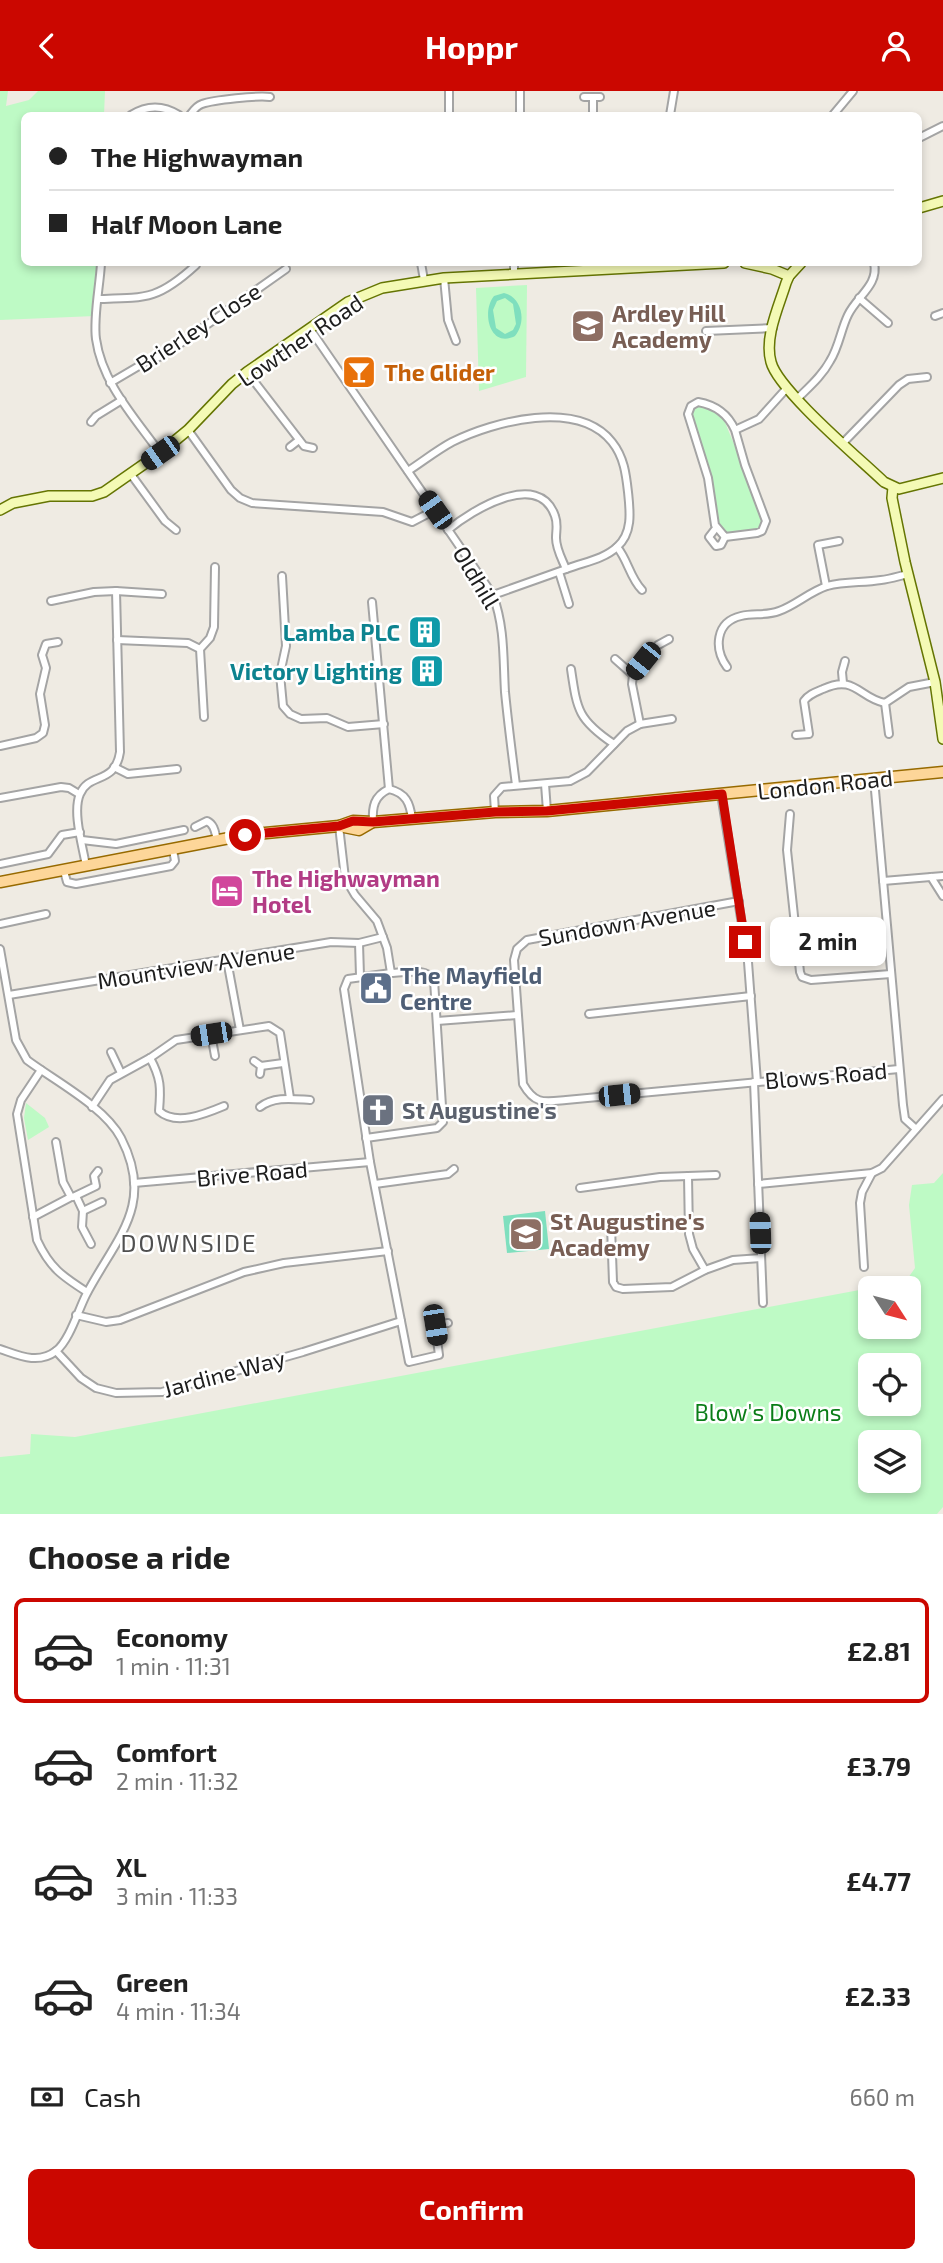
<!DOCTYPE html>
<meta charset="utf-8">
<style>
body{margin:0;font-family:"Exo 2",sans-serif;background:#f6f6f6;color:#222;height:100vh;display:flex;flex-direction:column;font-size:26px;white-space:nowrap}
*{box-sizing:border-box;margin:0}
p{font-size:23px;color:#767676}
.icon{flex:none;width:38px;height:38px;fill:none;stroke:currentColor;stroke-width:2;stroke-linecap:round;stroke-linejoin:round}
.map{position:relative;height:1423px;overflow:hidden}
.details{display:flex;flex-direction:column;background:#fff;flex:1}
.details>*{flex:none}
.hud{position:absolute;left:21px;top:21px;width:901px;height:154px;border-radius:10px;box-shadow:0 4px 10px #0003;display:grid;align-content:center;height:154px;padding:0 28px;background:#fff}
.needle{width:46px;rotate:126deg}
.fabs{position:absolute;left:858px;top:1185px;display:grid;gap:14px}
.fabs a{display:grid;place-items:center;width:63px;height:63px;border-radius:10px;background:#fff;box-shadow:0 4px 10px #0003;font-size:35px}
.end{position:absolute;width:32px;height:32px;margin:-16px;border:9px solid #cb0700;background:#fff;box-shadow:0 0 0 4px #fff}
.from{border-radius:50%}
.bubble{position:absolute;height:49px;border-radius:10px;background:#fff;box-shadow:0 4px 10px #0003;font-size:23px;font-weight:700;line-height:49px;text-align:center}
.car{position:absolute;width:21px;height:42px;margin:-21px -10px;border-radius:9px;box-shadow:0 0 5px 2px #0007;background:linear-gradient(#222 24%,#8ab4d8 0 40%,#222 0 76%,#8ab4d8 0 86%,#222 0)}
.hud b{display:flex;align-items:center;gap:24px;height:66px;font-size:26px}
.hud b+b{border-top:2px solid #e0e0e0}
.hud i{width:18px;height:18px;background:#222}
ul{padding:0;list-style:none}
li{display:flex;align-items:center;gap:21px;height:105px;margin:0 14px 10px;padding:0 14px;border:4px solid transparent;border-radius:10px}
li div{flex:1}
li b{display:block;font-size:26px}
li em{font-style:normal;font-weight:700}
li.current{border-color:#cb0700}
li>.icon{width:63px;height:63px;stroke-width:1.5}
h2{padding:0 28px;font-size:32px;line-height:84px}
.pay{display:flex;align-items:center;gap:18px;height:77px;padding:0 28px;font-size:26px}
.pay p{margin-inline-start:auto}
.button{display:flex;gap:14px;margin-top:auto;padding:14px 28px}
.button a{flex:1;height:80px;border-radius:10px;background:#cb0700;color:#fff;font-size:28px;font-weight:700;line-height:80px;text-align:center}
header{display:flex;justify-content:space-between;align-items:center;height:91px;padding:0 28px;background:#cb0700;color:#fff;font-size:32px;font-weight:700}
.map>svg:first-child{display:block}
.park{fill:#befac5;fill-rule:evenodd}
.pitch{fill:#7fdfbe;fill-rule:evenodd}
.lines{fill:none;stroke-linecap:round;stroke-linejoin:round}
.street-casing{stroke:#a4a4a4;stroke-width:10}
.secondary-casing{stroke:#657503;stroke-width:12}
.primary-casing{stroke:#976a00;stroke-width:13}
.street{stroke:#fff;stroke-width:6}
.secondary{stroke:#f4fab5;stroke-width:9}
.primary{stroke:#fdd699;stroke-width:10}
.route{stroke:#cb0700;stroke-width:9}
.labels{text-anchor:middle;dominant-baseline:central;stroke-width:5;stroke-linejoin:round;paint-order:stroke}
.education-label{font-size:23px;font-weight:bold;fill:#785e54;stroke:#fff;text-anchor:start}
.street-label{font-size:23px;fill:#1d1d1d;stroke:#fff}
.food-label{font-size:23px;font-weight:bold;fill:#c56008;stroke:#fff;text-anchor:start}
.culture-label{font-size:23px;font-weight:bold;fill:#0d838f;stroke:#fff;text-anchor:end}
.hotel-label{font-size:23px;font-weight:bold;fill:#b23c85;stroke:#fff;text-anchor:start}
.service-label{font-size:23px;font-weight:bold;fill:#4e5e75;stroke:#fff;text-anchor:start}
.worship-label{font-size:23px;font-weight:bold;fill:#5b616d;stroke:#fff;text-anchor:start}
.park-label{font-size:23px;fill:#0a7d17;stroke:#fff}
.neighbourhood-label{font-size:24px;letter-spacing:2px;fill:#505050;stroke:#fff}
</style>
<header><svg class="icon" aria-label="back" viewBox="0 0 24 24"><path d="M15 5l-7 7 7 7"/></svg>Hoppr<svg class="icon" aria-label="person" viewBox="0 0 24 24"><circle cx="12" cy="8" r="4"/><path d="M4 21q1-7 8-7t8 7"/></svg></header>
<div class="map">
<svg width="943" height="1423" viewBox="0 0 943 1423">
<rect width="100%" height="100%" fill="#efebe3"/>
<!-- park -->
<g class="park">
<polygon points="0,0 8,0 6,15 29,9 38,0 105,0 104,24 24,24 24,172 97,172 95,225 0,229"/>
<polygon points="527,194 526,286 479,300 476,197"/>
<path d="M 700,314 L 710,317 L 724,329 L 761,418 C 767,446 745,440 725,442 L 717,434 L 712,387 L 692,329 L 694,318 Z"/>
<polygon points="26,1012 45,1027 49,1036 28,1049 24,1027"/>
<path d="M 943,1082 L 943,1416 L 937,1423 L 0,1423 L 0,1366 L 30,1363 L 31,1343 L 75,1346 L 870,1197 L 870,1236 L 908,1236 L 908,1197 L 870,1197 L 906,1190 L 915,1177 L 909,1114 L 912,1094 L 934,1092 ZM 908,1274 L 908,1312 L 870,1312 L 870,1274 ZM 908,1351 L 908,1390 L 870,1390 L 870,1351 Z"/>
</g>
<!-- pitch -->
<g class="pitch">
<path d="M 504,202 C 522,206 527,231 515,245 C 490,258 481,221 494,205 ZM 505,207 L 513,213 L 516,233 L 513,239 L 505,243 L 496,237 L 493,219 L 497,210 Z"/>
<polygon points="545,1120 549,1158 507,1162 503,1125"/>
</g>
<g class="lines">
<!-- street casing -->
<g class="street-casing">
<g id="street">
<polyline points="520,0 520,24"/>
<polyline points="584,6 600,6"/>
<polyline points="593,6 593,24"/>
<path d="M 131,24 C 147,14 163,14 179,24"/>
<path d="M 190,24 C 193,20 196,15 202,13 C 213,9 259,4 270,6"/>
<polyline points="449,24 449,0"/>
<polyline points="670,24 674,0"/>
<polyline points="833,24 853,0"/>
<polyline points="919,47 943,35"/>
<path d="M 101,172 C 100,194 93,226 96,248 C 102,292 135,327 160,362"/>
<polyline points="421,172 424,189"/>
<polyline points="514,172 514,183"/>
<polyline points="444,187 448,229 456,250"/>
<polyline points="859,207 888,232"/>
<path d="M 99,208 C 147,207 159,208 196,174"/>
<polyline points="935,225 943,222"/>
<path d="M 310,238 L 493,504 C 505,537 503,567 505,601 C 508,632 512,663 516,694"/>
<polyline points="706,240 773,237"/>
<polyline points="247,281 304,355 313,357"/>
<polyline points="110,292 144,272 164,264 286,178"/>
<path d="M 797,308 C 809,296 822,285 830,270 C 839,256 841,238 848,224 C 857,205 879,194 874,172"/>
<polyline points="91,331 96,325 122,309"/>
<polyline points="188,339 231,399 240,407 252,412 383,421 412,431 435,419"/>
<path d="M 735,339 C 728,323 715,314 698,311 L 691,315 L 688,323 L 708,387 L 715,434 L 725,446 L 757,442 L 762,440 L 766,430 L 745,374 L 735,339 L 759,328 L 786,298"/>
<polyline points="843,352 899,294 908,288 927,286"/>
<polyline points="290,356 299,349"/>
<path d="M 408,380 C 422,371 437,359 452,351 C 494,330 578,308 612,351 C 624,366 626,383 628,401 C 630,420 633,442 617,456 C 604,468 585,471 569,477 C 544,486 519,495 493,504"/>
<polyline points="130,382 165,430 176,439"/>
<polyline points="716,437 709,446 716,455 721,454 725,446"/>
<path d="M 448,439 C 472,419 539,378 555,425 C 558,433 556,439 556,447 C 556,458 562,468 566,478"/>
<path d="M 617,456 C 628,469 630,487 642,499"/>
<polyline points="559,481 569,513"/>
<polyline points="282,485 286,555 280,583 283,615 290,623 301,628 327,627 348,636 384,633"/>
<polyline points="826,495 818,454 839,450"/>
<polyline points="51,510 94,501 116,500 162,503"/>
<polyline points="372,511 389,698"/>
<polyline points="117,549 188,552 200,558 204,626"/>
<polyline points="200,558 210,547 214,536 215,476"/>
<polyline points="615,568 633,584"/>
<path d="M 727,576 C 714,558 715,531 741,525 C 754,522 766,525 779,520 C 796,514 809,501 827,495 C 845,490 863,492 881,489 C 890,488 899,485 908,483"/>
<path d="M 571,578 C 577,619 578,629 614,653"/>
<polyline points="843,592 842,581 845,570"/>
<polyline points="885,612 889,643"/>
<polyline points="640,633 632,593 633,584 658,554 669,548"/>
<path d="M 796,644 L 809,643 L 804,610 C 809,603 816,601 823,598 C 855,583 859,607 885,612 L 909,596 L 935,591"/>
<polyline points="0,655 36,647 43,642 45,634 40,603 46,577 42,564 46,553 58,551"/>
<polyline points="114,676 128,683 177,678"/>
<polyline points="874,688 903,1014 905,1028 916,1038"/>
<polyline points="545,693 547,720"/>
<polyline points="721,703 748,871 757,991"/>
<polyline points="0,707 61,696 69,697 79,703"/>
<polyline points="495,721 494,705 502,696 570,690 587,681 627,640 640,633 672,628"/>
<polyline points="790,723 787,759 800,881 802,886 811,889 891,883"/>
<path d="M 373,731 C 372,716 374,705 389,698 C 406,702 410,712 412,728"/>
<path d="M 339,735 L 345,787 L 355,804 L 377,830 L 387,857 L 391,882 C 405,882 425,876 434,889 L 443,1031 L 437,1037 L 366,1047"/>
<path d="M 195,736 L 207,730 C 215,734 215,742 217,749"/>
<polyline points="82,749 116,753 184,739"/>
<polyline points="0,773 48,763 62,744 80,741"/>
<path d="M 86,775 C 83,756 72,721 80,703 C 89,681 115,694 120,661 L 116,500"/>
<polyline points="64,780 67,791 76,793 171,775 175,770 173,759"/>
<polyline points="931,786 943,805"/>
<polyline points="883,790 943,785"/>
<path d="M 739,810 L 527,849 L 517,858 L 514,869 L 523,993 C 535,1014 544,1011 566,1009 L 899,978"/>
<polyline points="0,833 46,823"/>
<polyline points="359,852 360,885"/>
<path d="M 0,858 L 16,949 L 27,969 C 55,990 105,1016 121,1047 C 156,1115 115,1148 86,1204 C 78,1220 69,1250 56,1260 C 38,1274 18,1264 0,1258"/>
<polyline points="227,869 240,939"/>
<polyline points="391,882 348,888 344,898 370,1071 409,1271 439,1264 435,1234 448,1232"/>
<polyline points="9,904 331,851 359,852 383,846"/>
<polyline points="589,923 751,905"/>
<polyline points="437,930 517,924"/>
<polyline points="211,943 215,965"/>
<polyline points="111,961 121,982"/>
<path d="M 150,967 C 161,987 161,997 159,1020 C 176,1035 205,1023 224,1015"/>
<polyline points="254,970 261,975 260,983"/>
<polyline points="261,975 283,972"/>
<path d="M 41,979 L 21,1009 L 17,1023 L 37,1149 C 50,1177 62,1185 87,1201"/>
<polyline points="754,991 763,1212"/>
<polyline points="92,1016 110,989 150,967 176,949 269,935 280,942 290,1007"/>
<path d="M 260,1016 C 274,1005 293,1008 310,1009"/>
<polyline points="688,1085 689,1143 693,1158 705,1179"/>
<polyline points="134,1092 370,1071"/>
<polyline points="375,1093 448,1083 454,1078"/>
<polyline points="758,1093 872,1082 882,1077 943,1008"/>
<polyline points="580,1097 660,1086 716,1084"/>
<polyline points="76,1105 83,1120 82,1136 91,1153"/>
<polyline points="73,1106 96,1095 94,1085 98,1080"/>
<polyline points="83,1120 102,1111"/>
<polyline points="33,1126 71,1106 63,1091 56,1051"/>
<polyline points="611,1135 613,1191 616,1196 623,1198 672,1196 705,1179 733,1169 761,1167"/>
<polyline points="864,1176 860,1112 862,1101 872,1082"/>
<polyline points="76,1224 106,1231 120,1229 244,1181 284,1172 388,1160"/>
<polyline points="56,1260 81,1287 96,1297 116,1302 162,1301 303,1261 401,1230"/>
</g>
</g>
<!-- secondary casing -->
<g class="secondary-casing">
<g id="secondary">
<polyline points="919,117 943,110"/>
<polyline points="745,172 772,178 789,185"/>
<path d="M 801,172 L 789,185 L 786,192 C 779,215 764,246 771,271 C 778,299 860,368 884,391 L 899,398 L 943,387"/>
<polyline points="893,396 892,407 905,471 935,591 943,648"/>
<polyline points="0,419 13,412 49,405 92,405 104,401 160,362 188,339 232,293 247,281 348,211 382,197 444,187 724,172"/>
</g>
</g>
<!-- primary casing -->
<g class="primary-casing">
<g id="primary">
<polyline points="339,735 359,739 371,732"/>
<polyline points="0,791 245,744 339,735 353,730 373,731 495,721 547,720 943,681"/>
</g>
</g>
<!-- street -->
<use href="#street" class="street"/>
<!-- secondary -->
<use href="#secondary" class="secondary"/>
<!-- primary -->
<use href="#primary" class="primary"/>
</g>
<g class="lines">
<!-- route -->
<polyline class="route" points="245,744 339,735 353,730 373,731 495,721 547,720 722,703 745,851"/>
</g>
<!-- icons -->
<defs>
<g id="school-square" transform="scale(1.75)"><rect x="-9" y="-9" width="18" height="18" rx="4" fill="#8d6e63" stroke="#fff"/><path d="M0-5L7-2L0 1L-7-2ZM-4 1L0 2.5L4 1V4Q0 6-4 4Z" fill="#fff"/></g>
<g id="bar-square" transform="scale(1.75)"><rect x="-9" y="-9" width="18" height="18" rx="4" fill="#e8710a" stroke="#fff"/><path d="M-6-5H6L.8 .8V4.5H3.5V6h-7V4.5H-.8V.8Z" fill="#fff"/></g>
<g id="building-square" transform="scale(1.75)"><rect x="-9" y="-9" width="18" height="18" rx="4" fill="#0f9aa8" stroke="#fff"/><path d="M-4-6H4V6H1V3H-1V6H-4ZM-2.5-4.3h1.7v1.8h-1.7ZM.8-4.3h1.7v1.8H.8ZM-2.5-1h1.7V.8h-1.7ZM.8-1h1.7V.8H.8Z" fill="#fff"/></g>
<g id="hotel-square" transform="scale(1.75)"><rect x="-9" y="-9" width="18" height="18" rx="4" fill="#d1479c" stroke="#fff"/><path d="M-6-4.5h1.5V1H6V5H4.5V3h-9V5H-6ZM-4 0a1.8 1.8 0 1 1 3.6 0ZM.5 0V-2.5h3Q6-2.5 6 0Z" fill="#fff"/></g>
<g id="civic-square" transform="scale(1.75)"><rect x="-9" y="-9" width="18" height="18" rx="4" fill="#5c6f8a" stroke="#fff"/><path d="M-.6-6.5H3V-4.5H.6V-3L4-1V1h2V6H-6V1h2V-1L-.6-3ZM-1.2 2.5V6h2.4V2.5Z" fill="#fff"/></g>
<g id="church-square" transform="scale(1.75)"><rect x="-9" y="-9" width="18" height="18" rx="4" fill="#6b7280" stroke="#fff"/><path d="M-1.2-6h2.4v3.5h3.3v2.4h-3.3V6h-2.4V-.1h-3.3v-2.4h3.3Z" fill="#fff"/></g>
</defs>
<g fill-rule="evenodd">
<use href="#school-square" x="588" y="235"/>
<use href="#bar-square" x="359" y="281"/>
<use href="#building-square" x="425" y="541"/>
<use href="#building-square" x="427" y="580"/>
<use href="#hotel-square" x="227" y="800"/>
<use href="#civic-square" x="376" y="897"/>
<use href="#church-square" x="378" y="1019"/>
<use href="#school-square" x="526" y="1143"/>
</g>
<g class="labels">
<!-- education labels -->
<g class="education-label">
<text x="612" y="222">Ardley Hill<tspan x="612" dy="26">Academy</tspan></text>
<text x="550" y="1130">St Augustine's<tspan x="550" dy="26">Academy</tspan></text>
</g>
<!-- street labels -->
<g class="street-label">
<text transform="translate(198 236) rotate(-33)">Brierley Close</text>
<text transform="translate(300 249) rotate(-34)">Lowther Road</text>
<text transform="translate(477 486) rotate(59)">Oldhill</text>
<text transform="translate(825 693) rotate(-6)">London Road</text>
<text transform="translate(627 831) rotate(-10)">Sundown Avenue</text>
<text transform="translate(196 874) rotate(-9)">Mountview AVenue</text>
<text transform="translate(826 984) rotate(-5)">Blows Road</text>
<text transform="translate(252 1082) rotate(-5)">Brive Road</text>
<text transform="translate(224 1282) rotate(-15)">Jardine Way</text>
</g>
<!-- food labels -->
<g class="food-label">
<text x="384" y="281">The Glider</text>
</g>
<!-- culture labels -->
<g class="culture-label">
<text x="400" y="541">Lamba PLC</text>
<text x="402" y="580">Victory Lighting</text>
</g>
<!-- hotel labels -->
<g class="hotel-label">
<text x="252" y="787">The Highwayman<tspan x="252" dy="26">Hotel</tspan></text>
</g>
<!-- service labels -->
<g class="service-label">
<text x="400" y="884">The Mayfield<tspan x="400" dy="26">Centre</tspan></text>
</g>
<!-- worship labels -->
<g class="worship-label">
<text x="402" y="1019">St Augustine's</text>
</g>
<!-- park labels -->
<g class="park-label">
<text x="768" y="1321">Blow's Downs</text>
</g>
<!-- neighbourhood labels -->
<g class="neighbourhood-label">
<text x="189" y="1151">DOWNSIDE</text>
</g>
</g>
</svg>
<div class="fabs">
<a><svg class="needle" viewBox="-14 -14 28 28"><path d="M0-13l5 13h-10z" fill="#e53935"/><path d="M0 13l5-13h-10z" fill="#767676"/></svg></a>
<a><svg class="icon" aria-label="locate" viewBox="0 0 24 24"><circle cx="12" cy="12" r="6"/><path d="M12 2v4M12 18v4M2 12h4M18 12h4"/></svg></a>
<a><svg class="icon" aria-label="layers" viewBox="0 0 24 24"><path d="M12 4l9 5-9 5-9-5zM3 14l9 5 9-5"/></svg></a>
</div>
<i class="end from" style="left:245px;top:744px"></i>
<i class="end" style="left:745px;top:851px"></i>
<div class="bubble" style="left:770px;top:826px;width:116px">2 min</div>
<i class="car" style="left:160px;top:362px;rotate:235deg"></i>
<i class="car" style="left:435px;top:419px;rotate:325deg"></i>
<i class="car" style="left:643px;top:570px;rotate:219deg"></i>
<i class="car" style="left:211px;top:943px;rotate:261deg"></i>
<i class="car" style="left:619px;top:1004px;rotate:84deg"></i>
<i class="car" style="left:760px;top:1142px;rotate:358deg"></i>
<i class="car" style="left:435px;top:1234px;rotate:171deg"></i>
<div class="hud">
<b><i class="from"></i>The Highwayman</b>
<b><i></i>Half Moon Lane</b>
</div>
</div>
<section class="details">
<h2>Choose a ride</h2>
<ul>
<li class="current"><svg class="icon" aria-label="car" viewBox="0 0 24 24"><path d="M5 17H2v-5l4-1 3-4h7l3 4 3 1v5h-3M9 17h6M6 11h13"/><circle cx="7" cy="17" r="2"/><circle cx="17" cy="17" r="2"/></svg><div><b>Economy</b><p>1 min · 11:31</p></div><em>£2.81</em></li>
<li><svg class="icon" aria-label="car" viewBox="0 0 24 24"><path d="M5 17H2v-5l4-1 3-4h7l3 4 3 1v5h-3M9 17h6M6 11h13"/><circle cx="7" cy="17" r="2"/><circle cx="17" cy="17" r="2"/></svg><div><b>Comfort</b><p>2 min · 11:32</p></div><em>£3.79</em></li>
<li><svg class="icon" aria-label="car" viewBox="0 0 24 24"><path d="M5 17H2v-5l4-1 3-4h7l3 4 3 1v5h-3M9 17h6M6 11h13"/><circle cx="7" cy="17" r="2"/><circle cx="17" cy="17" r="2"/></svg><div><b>XL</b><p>3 min · 11:33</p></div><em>£4.77</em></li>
<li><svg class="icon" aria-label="car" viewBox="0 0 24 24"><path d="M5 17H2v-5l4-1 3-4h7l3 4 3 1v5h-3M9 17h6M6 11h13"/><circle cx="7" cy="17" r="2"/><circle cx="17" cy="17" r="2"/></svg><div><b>Green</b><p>4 min · 11:34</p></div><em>£2.33</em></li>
</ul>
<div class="pay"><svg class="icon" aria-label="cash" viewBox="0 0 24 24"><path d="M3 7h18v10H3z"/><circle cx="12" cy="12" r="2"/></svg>Cash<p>660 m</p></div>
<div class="button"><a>Confirm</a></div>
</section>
